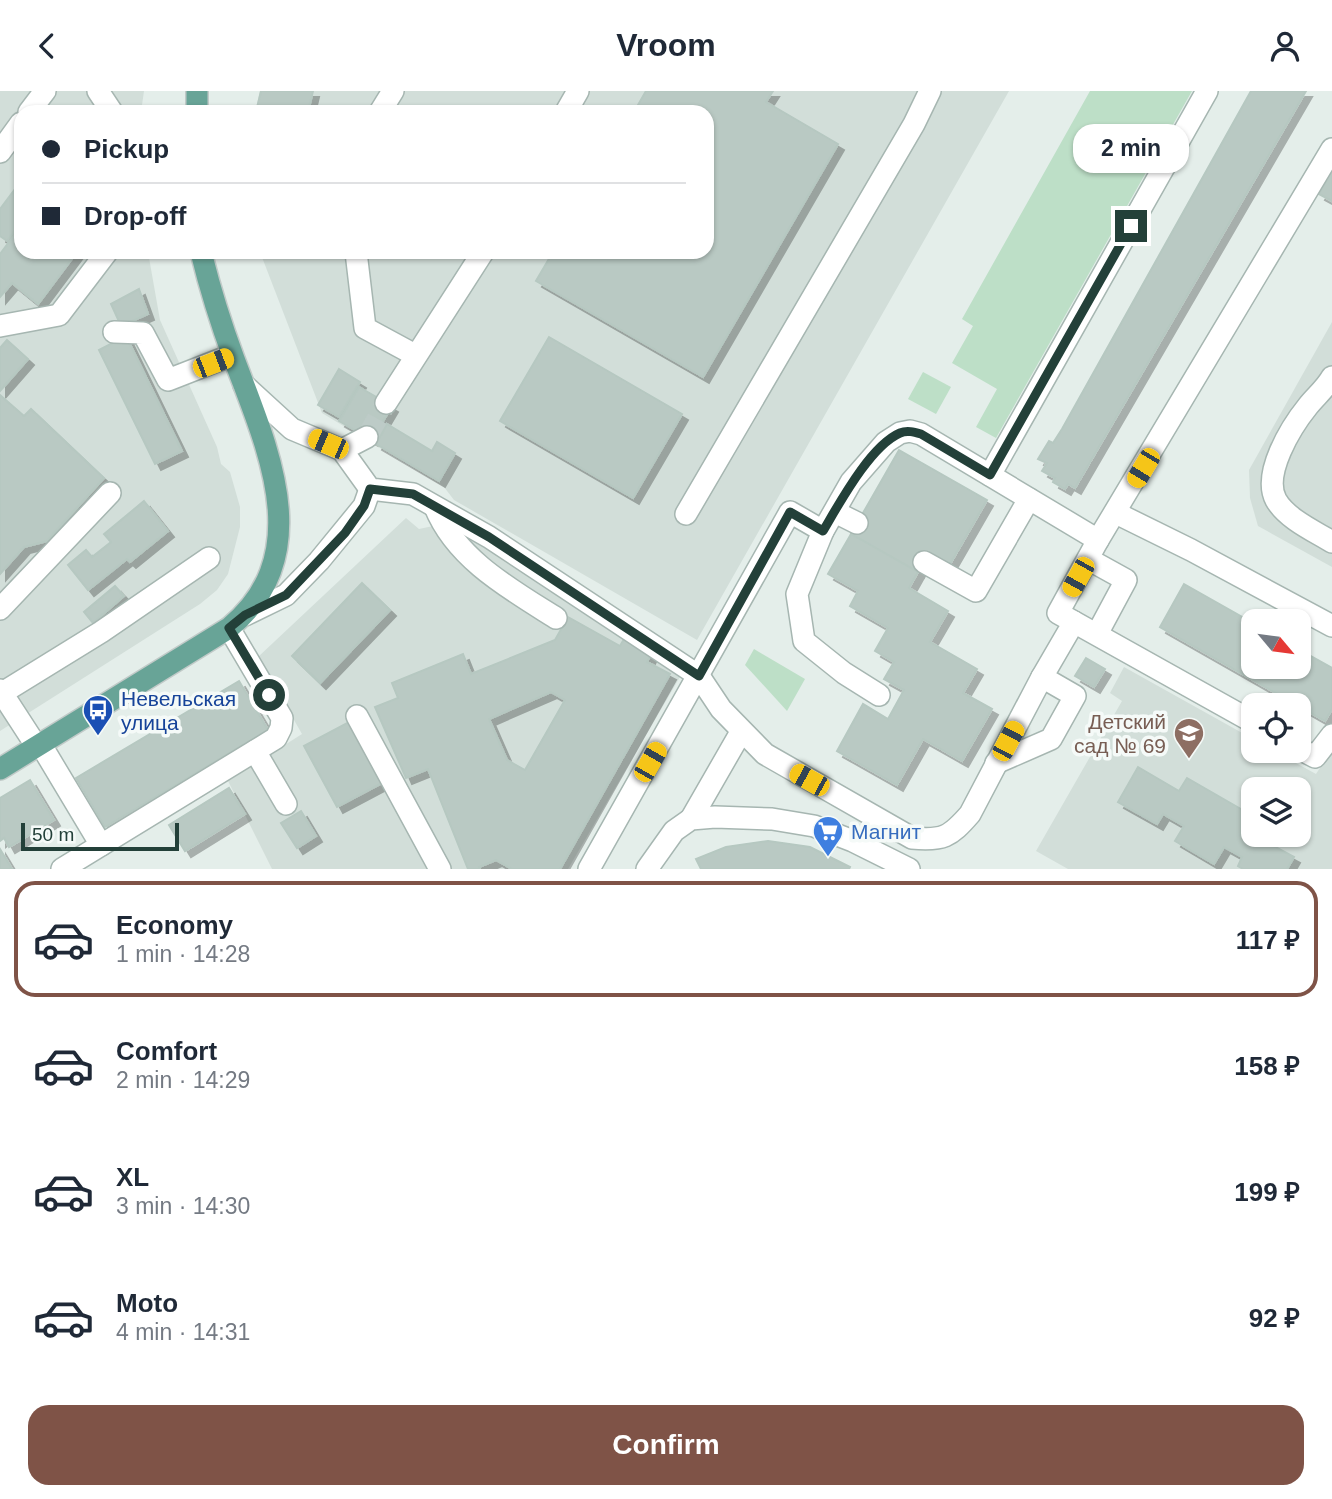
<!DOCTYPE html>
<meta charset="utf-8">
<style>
body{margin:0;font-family:Arial,sans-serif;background:#f6f6f7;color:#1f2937;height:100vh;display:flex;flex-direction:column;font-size:26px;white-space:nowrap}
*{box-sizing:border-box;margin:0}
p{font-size:23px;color:#747a83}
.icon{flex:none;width:38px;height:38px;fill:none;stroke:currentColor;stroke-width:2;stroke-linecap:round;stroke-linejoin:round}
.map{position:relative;height:778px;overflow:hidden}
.panel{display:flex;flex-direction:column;background:#fff;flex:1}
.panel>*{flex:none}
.banner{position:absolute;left:14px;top:14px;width:700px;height:154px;border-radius:21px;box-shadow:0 2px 5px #0004;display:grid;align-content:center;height:154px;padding:0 28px;background:#fff}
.needle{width:46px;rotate:119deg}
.buttons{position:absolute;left:1241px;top:518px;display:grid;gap:14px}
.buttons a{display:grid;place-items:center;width:70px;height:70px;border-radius:14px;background:#fff;box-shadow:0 2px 5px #0004;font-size:35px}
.scale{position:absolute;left:21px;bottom:18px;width:158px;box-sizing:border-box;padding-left:7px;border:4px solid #234039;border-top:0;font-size:19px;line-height:24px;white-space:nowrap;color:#234039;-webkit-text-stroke:5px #f5faf8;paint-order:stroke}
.end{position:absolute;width:32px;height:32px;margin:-16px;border:9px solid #234039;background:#fff;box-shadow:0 0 0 4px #fff}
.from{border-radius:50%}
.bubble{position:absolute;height:49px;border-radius:21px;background:#fff;box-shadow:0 2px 5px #0004;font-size:23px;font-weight:600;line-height:49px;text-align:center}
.car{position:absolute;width:21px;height:42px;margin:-21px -10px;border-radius:9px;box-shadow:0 0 5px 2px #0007;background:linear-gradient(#f5c518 24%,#345 0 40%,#f5c518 0 76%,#345 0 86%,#f5c518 0)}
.banner b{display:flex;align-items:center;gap:24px;height:66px;font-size:26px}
.banner b+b{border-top:2px solid #e0e1e3}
.banner i{width:18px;height:18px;background:#1f2937}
ul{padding:12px 0 0;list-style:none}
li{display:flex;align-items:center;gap:21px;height:116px;margin:0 14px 10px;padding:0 14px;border:4px solid transparent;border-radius:21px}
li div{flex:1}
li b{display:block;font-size:26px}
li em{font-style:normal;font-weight:600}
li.selected{border-color:#7f5347}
li>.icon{width:63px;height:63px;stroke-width:1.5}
.action{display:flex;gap:14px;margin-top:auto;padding:14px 28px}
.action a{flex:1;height:80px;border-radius:21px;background:#7f5347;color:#fff;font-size:28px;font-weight:600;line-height:80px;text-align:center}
header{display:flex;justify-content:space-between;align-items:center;height:91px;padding:0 28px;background:#fff;font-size:32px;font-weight:600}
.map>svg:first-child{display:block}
.built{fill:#d2ded9;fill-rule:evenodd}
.green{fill:#bddfc7}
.building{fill:#b9c9c3;stroke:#b6c8c1;stroke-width:2;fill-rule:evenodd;filter:url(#shadow)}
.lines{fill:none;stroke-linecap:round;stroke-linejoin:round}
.minor-tunnel{stroke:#bdcbc7;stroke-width:21;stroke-dasharray:21 10;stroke-linecap:butt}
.minor-casing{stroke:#a6b6b1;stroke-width:24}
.major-casing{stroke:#c1cac8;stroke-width:24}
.minor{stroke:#fff;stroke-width:21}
.major{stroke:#68a497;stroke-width:21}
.route{stroke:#234039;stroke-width:9}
.labels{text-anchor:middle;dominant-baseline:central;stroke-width:7;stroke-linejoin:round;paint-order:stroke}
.transit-label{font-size:21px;fill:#164399;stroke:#f5faf8;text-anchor:start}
.education-label{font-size:21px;fill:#785e54;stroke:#f5faf8;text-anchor:end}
.shop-label{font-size:21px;fill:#366cbe;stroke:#f5faf8;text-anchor:start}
</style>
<header><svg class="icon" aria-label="back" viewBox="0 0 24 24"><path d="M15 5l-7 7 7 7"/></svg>Vroom<svg class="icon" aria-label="person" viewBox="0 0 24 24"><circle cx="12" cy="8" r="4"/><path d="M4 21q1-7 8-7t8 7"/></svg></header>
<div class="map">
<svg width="1332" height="778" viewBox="0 0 1332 778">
<defs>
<filter id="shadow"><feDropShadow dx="6" dy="6" stdDeviation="0" flood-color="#0004"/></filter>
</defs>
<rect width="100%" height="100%" fill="#e4eeea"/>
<!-- built -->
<g class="built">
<polygon points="0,0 144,0 141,21 21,21 21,161 148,161 160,229 217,356 221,373 230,381 240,416 240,436 228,483 217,499 200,513 0,640"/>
<polygon points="260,0 1009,0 697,549 454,409 444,396 322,322 260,161 707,161 707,21 255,21"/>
<polygon points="1332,231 1332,476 1258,435 1250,407 1249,379"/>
<polygon points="406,427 419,438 452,431 684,579 568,778 272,778 228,690 302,643 258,566"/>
<path d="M 1124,576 L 1253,648 L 1253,660 L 1274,660 L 1316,683 L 1332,658 L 1332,778 L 1068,778 L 1036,760 L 1122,610 L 1110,602 ZM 1253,698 L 1298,698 L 1298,744 L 1253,744 Z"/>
</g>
<!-- green -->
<g class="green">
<polygon points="1090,0 1192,0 996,347 976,336 997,298 952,272 973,235 962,228"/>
<polygon points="923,281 951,296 936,323 908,308"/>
<polygon points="754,558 805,588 787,620 745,574"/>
</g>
<!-- building -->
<g class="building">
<polygon points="261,0 313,0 308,21 256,21"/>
<polygon points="646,0 773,0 766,11 838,53 703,286 536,190 553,161 707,161 707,21 634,21"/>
<polygon points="1251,0 1306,0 1075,397 1068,393 1065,398 1053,391 1055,387 1042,380 1047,372 1038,368 1049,350 1053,352 1062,338"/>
<polygon points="1331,82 1332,83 1332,110 1319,103"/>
<polygon points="21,90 21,132 7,150 0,145 0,118"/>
<polygon points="21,135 21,161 77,161 38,213 12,192 0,206 0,163"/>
<polygon points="139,198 148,223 121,235 111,213"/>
<polygon points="126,245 182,360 155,373 99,259"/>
<polygon points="549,246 682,323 633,407 500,330"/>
<polygon points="7,249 28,268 0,300 0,257"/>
<polygon points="339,278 360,291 339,326 318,314"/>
<polygon points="359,296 392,315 372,349 339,330"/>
<polygon points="0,304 24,325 31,318 104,387 47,450 24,456 0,483"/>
<polygon points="387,333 432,360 437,351 455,362 439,390 376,353"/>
<polygon points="899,359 987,409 949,475 928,463 918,481 851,443"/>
<polygon points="144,410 168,440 130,471 127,468 88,499 68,474 86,459 92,466 111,451 104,443"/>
<polygon points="851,443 918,481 909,497 948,520 930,551 977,578 963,602 992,618 962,670 923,648 897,694 837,660 863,613 888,628 904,599 884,588 894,571 875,560 888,537 850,515 858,500 828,483"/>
<polygon points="362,492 390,519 320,592 292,565"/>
<polygon points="1184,493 1253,532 1253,576 1298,576 1298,558 1332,577 1332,618 1325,630 1160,536"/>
<polygon points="115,495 124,505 93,532 84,521"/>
<path d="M 568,526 L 620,555 L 624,548 L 651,563 L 647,571 L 670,583 L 560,778 L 512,778 L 496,769 L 479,776 L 480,778 L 468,778 L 428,678 L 406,687 L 375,616 L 398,607 L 392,592 L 463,563 L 471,583 L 555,549 ZM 551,601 L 565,609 L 525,679 L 507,669 L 489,628 Z"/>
<polygon points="1086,567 1105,578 1094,596 1075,585"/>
<polygon points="239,590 268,639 105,736 76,687"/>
<polygon points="349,631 382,692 337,716 304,655"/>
<polygon points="1138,676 1179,700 1187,687 1253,725 1253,744 1294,766 1287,778 1243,778 1238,775 1242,766 1224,756 1214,773 1175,750 1184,735 1163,723 1157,733 1118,711"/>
<polygon points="30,689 54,729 9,756 4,747 0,750 0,707"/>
<polygon points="229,697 245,723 185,760 169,734"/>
<polygon points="301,720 316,745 297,757 281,732"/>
<polygon points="768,750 810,756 850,776 849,778 701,778 696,768 726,756"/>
<polygon points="0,758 12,778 0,778"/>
</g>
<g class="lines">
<!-- minor-tunnel -->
<polyline class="minor-tunnel" points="367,346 386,312"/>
<!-- minor casing -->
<g class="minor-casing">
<g id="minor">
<polyline points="98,0 112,21"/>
<polyline points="29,21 45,0"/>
<polyline points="380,21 393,0"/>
<polyline points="566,21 578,0"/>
<polyline points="0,61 21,32"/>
<polyline points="356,161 365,237 415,264"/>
<polyline points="0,235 59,224 107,161"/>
<polyline points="114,241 143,242 168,289 232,264"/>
<path d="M 1332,286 C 1326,297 1315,306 1308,315 C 1291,336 1262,383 1276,409 C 1287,428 1314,440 1332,451"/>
<path d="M 244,294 L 292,338 L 342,359 L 370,398 L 413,403 L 489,446 L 699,585 L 721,618 L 765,663 L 912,747 C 943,750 950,746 970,723 L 1042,586 L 1074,531 L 1058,522 L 1098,449 L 1332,58"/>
<polyline points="386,312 483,161"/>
<polyline points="342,359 367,346"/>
<polyline points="990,384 1207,0"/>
<path d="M 435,416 C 456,468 510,498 556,527"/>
<polyline points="835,421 857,432"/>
<polyline points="1116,422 1191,459 1332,535"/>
<polyline points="686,423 914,33 930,0"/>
<polyline points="1088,468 1126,489 1097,543"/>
<polyline points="924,471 976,500 1029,408"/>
<polyline points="0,518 110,402"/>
<polyline points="245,524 286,504 319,470 364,415 370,398"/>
<polyline points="1074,531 1253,631"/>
<polyline points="0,599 37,656"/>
<polyline points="2,602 101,541 209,467"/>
<polyline points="879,604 844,582 804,550 797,503 823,440 851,391 886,351 900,342 910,340 921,343 1098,449"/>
<polyline points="357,625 440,778"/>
<polyline points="41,654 101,754"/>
<polyline points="1298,657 1315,666 1332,644"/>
<polyline points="255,660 286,713"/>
<polyline points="996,672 1051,648 1075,605 1042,586"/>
<polyline points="691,728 741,641"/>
<polyline points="62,778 276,647 281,637 282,627 229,537"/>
<polyline points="589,778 790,421 823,440"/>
<polyline points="647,778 674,740 691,728 715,726 772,728 814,735 853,750 909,778"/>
</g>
</g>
<!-- major casing -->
<g class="major-casing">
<g id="major">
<polyline points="197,21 197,0"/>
<path d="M 0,678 L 229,537 C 318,464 267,356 234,268 C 221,233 210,198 201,161"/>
</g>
</g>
<!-- minor -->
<use href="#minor" class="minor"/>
<!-- major -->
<use href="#major" class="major"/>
</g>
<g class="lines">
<!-- route -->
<path class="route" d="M 269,604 L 229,537 L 245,524 L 286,504 L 345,442 L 364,415 L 370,398 L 413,403 L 489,446 L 699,585 L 790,421 L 823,440 C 839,413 870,355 900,342 C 907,339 914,341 921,343 L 990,384 L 1131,135"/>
</g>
<!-- icons -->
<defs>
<g id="bus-pin" transform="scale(1.575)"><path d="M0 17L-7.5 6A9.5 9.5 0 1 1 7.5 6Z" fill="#1a4fb4" stroke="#f5faf8"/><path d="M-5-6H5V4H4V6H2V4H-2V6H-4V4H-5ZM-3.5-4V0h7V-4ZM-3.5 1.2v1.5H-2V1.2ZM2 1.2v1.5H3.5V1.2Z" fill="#fff"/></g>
<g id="school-pin" transform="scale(1.575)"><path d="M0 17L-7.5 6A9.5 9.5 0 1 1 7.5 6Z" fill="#8d6e63" stroke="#f5faf8"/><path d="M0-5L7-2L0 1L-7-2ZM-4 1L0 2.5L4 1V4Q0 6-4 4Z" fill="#fff"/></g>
<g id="supermarket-pin" transform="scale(1.575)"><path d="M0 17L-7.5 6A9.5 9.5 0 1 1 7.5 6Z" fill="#3f7fe0" stroke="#f5faf8"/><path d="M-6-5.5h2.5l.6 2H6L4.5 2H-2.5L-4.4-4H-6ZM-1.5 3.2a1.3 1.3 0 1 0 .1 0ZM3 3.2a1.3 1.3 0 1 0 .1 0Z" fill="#fff"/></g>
</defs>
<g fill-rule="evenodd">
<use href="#bus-pin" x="98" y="619"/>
<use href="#school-pin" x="1189" y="642"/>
<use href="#supermarket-pin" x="828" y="740"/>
</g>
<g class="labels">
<!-- transit labels -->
<g class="transit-label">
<text x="121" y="607">Невельская<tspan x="121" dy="24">улица</tspan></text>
</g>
<!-- education labels -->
<g class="education-label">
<text x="1166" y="630">Детский<tspan x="1166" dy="24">сад № 69</tspan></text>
</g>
<!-- shop labels -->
<g class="shop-label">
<text x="851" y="740">Магнит</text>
</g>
</g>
</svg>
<div class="buttons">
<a><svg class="needle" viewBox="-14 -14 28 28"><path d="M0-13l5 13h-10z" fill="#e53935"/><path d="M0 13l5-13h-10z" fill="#747a83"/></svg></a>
<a><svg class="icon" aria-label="locate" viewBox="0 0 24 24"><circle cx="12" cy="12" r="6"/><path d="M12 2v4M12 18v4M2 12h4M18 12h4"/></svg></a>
<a><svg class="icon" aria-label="layers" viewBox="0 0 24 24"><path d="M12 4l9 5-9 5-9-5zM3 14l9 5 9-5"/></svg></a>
</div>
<div class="scale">50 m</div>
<i class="end from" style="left:269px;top:604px"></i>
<i class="end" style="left:1131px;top:135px"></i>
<div class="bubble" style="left:1073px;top:33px;width:116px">2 min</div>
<i class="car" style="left:213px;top:272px;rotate:69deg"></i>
<i class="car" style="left:328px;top:353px;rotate:293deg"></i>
<i class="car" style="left:1143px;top:377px;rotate:211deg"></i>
<i class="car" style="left:1078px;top:486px;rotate:209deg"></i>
<i class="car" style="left:1008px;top:650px;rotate:28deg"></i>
<i class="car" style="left:650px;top:671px;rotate:30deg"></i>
<i class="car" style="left:809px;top:689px;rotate:299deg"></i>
<div class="banner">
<b><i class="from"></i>Pickup</b>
<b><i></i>Drop-off</b>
</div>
</div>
<section class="panel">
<ul>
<li class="selected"><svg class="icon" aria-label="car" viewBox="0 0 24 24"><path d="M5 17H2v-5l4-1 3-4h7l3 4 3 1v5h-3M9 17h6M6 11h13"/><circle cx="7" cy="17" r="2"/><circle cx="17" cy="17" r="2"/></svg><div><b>Economy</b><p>1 min · 14:28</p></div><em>117 ₽</em></li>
<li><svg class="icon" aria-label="car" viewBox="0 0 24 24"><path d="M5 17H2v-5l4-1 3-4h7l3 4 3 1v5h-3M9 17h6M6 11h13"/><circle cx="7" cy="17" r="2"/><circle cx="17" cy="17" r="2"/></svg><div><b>Comfort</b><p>2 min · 14:29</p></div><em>158 ₽</em></li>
<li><svg class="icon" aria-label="car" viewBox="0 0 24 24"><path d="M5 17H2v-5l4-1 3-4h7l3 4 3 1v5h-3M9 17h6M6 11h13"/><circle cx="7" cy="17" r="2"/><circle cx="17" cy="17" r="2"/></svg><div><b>XL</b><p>3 min · 14:30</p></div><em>199 ₽</em></li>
<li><svg class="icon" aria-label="car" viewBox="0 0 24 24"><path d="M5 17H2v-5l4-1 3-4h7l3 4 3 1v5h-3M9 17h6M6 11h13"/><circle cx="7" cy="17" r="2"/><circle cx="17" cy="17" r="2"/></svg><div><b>Moto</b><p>4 min · 14:31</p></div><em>92 ₽</em></li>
</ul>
<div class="action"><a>Confirm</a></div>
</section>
